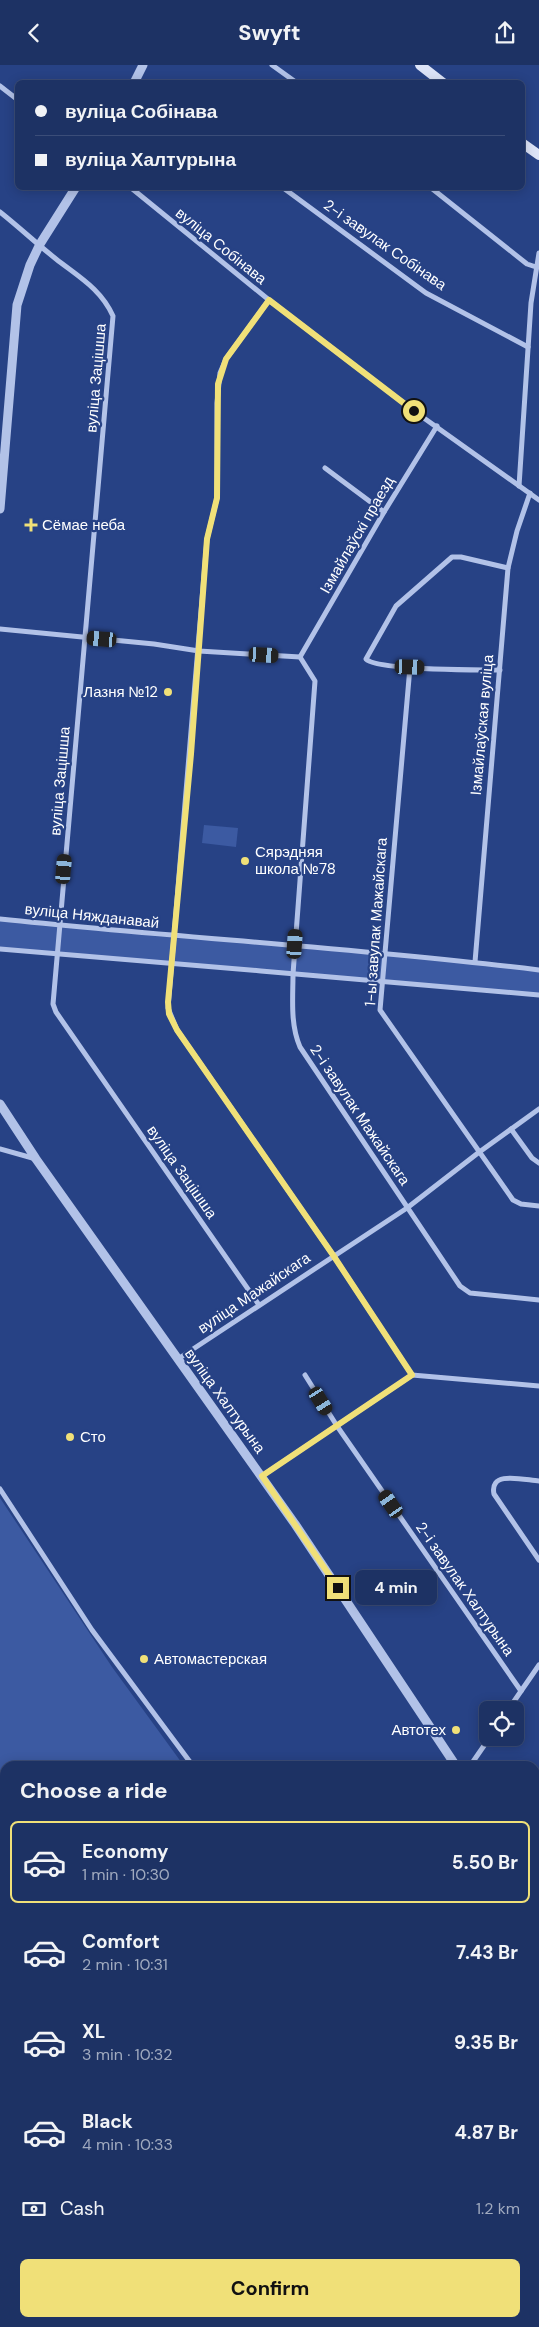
<!DOCTYPE html>
<meta charset="utf-8">
<style>
body{margin:0;font-family:"DM Sans",sans-serif;background:#2a3e6d;color:#f1f3f6;height:100vh;display:flex;flex-direction:column;font-size:19px;white-space:nowrap}
*{box-sizing:border-box;margin:0}
p{font-size:16px;color:#a0aabf}
.icon{flex:none;width:28px;height:28px;fill:none;stroke:currentColor;stroke-width:2;stroke-linecap:round;stroke-linejoin:round}
.map{position:relative;flex:1;overflow:hidden}
.panel{position:absolute;left:0px;top:1696px;width:540px;height:566px;display:flex;flex-direction:column;background:#1d3264;border-radius:15px 15px 0 0;box-shadow:0 2px 12px #0003,0 0 0 1px #3b4d78}
.panel>*{flex:none}
.guide{position:absolute;left:15px;top:15px;width:510px;height:110px;border-radius:8px;box-shadow:0 2px 12px #0003,0 0 0 1px #3b4d78;display:grid;align-content:center;height:110px;padding:0 20px;background:#1d3264}
.buttons{position:absolute;left:479px;top:1636px;display:grid;gap:10px}
.buttons a{display:grid;place-items:center;width:45px;height:45px;border-radius:8px;background:#1d3264;box-shadow:0 2px 12px #0003,0 0 0 1px #3b4d78;font-size:25px}
.end{position:absolute;width:22px;height:22px;margin:-11px;border:6px solid #f0e078;background:#111;box-shadow:0 0 0 2px #111}
.from{border-radius:50%}
.bubble{position:absolute;height:35px;border-radius:8px;background:#1d3264;box-shadow:0 2px 12px #0003,0 0 0 1px #3b4d78;font-size:16px;font-weight:700;line-height:35px;text-align:center}
.car{position:absolute;width:15px;height:30px;margin:-15px -8px;border-radius:6px;box-shadow:0 0 4px 1px #0007;background:linear-gradient(#222 24%,#8ab4d8 0 40%,#222 0 76%,#8ab4d8 0 86%,#222 0)}
.guide b{display:flex;align-items:center;gap:18px;height:48px;font-size:19px}
.guide b+b{border-top:1px solid #3b4d78}
.guide i{width:12px;height:12px;background:#f1f3f6}
ul{padding:0;list-style:none}
li{display:flex;align-items:center;gap:15px;height:82px;margin:0 10px 8px;padding:0 10px;border:2px solid transparent;border-radius:8px}
li div{flex:1}
li b{display:block;font-size:19px}
li em{font-style:normal;font-weight:700}
li.current{border-color:#f0e078}
li>.icon{width:45px;height:45px;stroke-width:1.5}
h2{padding:0 20px;font-size:22px;line-height:60px}
.pay{display:flex;align-items:center;gap:12px;height:55px;padding:0 20px;font-size:19px}
.pay p{margin-inline-start:auto}
.button{display:flex;gap:10px;margin-top:auto;padding:10px 20px}
.button a{flex:1;height:58px;border-radius:8px;background:#f0e078;color:#111;font-size:20px;font-weight:700;line-height:58px;text-align:center}
header{display:flex;justify-content:space-between;align-items:center;height:65px;padding:0 20px;background:#1d3264;font-size:22px;font-weight:700}
.map>svg:first-child{display:block}
.green{fill:#3c5aa2}
.lines{fill:none;stroke-linecap:round;stroke-linejoin:round}
.minor{stroke:#b2c2e8;stroke-width:5}
.tertiary{stroke:#b2c2e8;stroke-width:9}
.secondary{stroke:#dce3f7;stroke-width:10}
.route{stroke:#f0e078;stroke-width:6}
.poi-dot{fill:#f0e078;stroke:#274285;stroke-width:2}
.labels{text-anchor:middle;dominant-baseline:central;stroke-width:4.5;stroke-linejoin:round;paint-order:stroke}
.street-label{font-size:15px;fill:#fff;stroke:#274285}
.poi-label{font-size:15px;fill:#fff;stroke:#274285;text-anchor:start}
</style>
<header><svg class="icon" aria-label="back" viewBox="0 0 24 24"><path d="M15 5l-7 7 7 7"/></svg>Swyft<svg class="icon" aria-label="share" viewBox="0 0 24 24"><path d="M12 15V3M7 8l5-5 5 5M5 13v7h14v-7"/></svg></header>
<div class="map">
<svg width="539" height="2262" viewBox="0 0 539 2262">
<rect width="100%" height="100%" fill="#274285"/>
<!-- green -->
<g class="green">
<polygon points="204,760 238,763 236,782 202,778"/>
<polygon points="0,854 539,905 539,930 0,884"/>
<polygon points="0,1433 112,1602 184,1701 5,1701 5,1797 0,1787"/>
<polygon points="535,1960 539,1962 539,2262 163,2262 161,2258 535,2258"/>
</g>
<g class="lines">
<!-- minor -->
<g class="minor">
<polyline points="272,0 297,18"/>
<polyline points="0,21 18,35"/>
<polyline points="130,122 269,235 414,346 539,435"/>
<polyline points="282,122 426,228 528,282"/>
<polyline points="430,122 527,199 536,202"/>
<path d="M 0,147 C 19,162 37,179 56,194 C 79,212 101,224 113,251 L 53,939 L 56,947 L 259,1240"/>
<polyline points="269,235 226,294 220,308 217,338 217,433 207,474 168,943 177,965 333,1190 412,1310"/>
<polyline points="325,403 384,447"/>
<polyline points="519,421 531,238 539,188"/>
<path d="M 0,564 L 154,579 L 199,586 L 300,592 L 315,616 L 293,909 C 293,933 290,959 300,982 L 460,1221 L 470,1228 L 539,1235"/>
<polyline points="300,592 384,447 437,361"/>
<polyline points="410,602 380,945 513,1135 521,1139 539,1141"/>
<path d="M 500,605 C 479,605 376,605 366,594 L 396,541 L 452,492 L 461,492 L 508,503"/>
<path d="M 0,854 C 180,873 360,883 539,905"/>
<path d="M 0,884 C 180,900 359,913 539,930"/>
<polyline points="475,897 508,503 517,466 530,428"/>
<polyline points="511,1064 532,1093 539,1098"/>
<polyline points="0,1084 36,1094"/>
<polyline points="178,1294 407,1143 478,1088 539,1044"/>
<polyline points="305,1310 337,1361 521,1626"/>
<polyline points="412,1310 539,1321"/>
<polyline points="262,1411 412,1310"/>
<path d="M 539,1416 C 524,1415 489,1405 494,1429 L 539,1495"/>
<polyline points="0,1424 92,1565 193,1701"/>
<polyline points="508,1645 539,1600"/>
<polyline points="470,1701 490,1672"/>
</g>
<!-- tertiary -->
<g class="tertiary">
<polyline points="134,18 143,0"/>
<polyline points="0,444 17,240 30,200 40,179 76,122"/>
<polyline points="0,1039 36,1094 295,1459 456,1701"/>
<polyline points="535,1866 539,1866"/>
</g>
<!-- secondary -->
<g class="secondary">
<polyline points="420,0 443,18"/>
<polyline points="522,78 539,90"/>
</g>
</g>
<g class="lines">
<!-- route -->
<polyline class="route" points="338,1523 262,1411 412,1310 333,1190 177,965 169,949 168,937 191,689 207,474 217,433 218,319 226,294 269,235 414,346"/>
</g>
<!-- markers -->
<g class="poi-dot">
<path d="M28.5 452.5h5v5h5v5h-5v5h-5v-5h-5v-5h5z"/>
<circle cx="168" cy="627" r="5"/>
<circle cx="245" cy="796" r="5"/>
<circle cx="70" cy="1372" r="5"/>
<circle cx="144" cy="1594" r="5"/>
<circle cx="456" cy="1665" r="5"/>
</g>
<g class="labels">
<!-- street labels -->
<g class="street-label">
<text transform="translate(385 180) rotate(35)">2-і завулак Собінава</text>
<text transform="translate(221 181) rotate(39)">вуліца Собінава</text>
<text transform="translate(96 313) rotate(-85)">вуліца Зацішша</text>
<text transform="translate(357 470) rotate(-60)">Ізмайлаўскі праезд</text>
<text transform="translate(482 660) rotate(-85)">Ізмайлаўская вуліца</text>
<text transform="translate(60 716) rotate(-85)">вуліца Зацішша</text>
<text transform="translate(92 851) rotate(6)">вуліца Няжданавай</text>
<text transform="translate(376 857) rotate(-86)">1-ы завулак Мажайскага</text>
<text transform="translate(360 1050) rotate(56)">2-і завулак Мажайскага</text>
<text transform="translate(182 1107) rotate(55)">вуліца Зацішша</text>
<text transform="translate(254 1228) rotate(-34)">вуліца Мажайскага</text>
<text transform="translate(225 1336) rotate(54)">вуліца Халтурына</text>
<text transform="translate(465 1524) rotate(55)">2-і завулак Халтурына</text>
</g>
<!-- poi labels -->
<g class="poi-label">
<text x="42" y="460">Сёмае неба</text>
<text x="158" y="627" text-anchor="end">Лазня №12</text>
<text x="255" y="787">Сярэдняя<tspan x="255" dy="17">школа №78</tspan></text>
<text x="80" y="1372">Сто</text>
<text x="154" y="1594">Автомастерская</text>
<text x="446" y="1665" text-anchor="end">Автотех</text>
</g>
</g>
</svg>
<div class="buttons">
<a><svg class="icon" aria-label="locate" viewBox="0 0 24 24"><circle cx="12" cy="12" r="6"/><path d="M12 2v4M12 18v4M2 12h4M18 12h4"/></svg></a>
</div>
<i class="end from" style="left:414px;top:346px"></i>
<i class="end" style="left:338px;top:1523px"></i>
<div class="bubble" style="left:355px;top:1505px;width:82px">4 min</div>
<i class="car" style="left:102px;top:574px;rotate:275deg"></i>
<i class="car" style="left:264px;top:590px;rotate:93deg"></i>
<i class="car" style="left:410px;top:602px;rotate:92deg"></i>
<i class="car" style="left:64px;top:804px;rotate:5deg"></i>
<i class="car" style="left:295px;top:879px;rotate:4deg"></i>
<i class="car" style="left:321px;top:1336px;rotate:148deg"></i>
<i class="car" style="left:391px;top:1439px;rotate:325deg"></i>
<div class="guide">
<b><i class="from"></i>вуліца Собінава</b>
<b><i></i>вуліца Халтурына</b>
</div>
<section class="panel">
<h2>Choose a ride</h2>
<ul>
<li class="current"><svg class="icon" aria-label="car" viewBox="0 0 24 24"><path d="M5 17H2v-5l4-1 3-4h7l3 4 3 1v5h-3M9 17h6M6 11h13"/><circle cx="7" cy="17" r="2"/><circle cx="17" cy="17" r="2"/></svg><div><b>Economy</b><p>1 min · 10:30</p></div><em>5.50 Br</em></li>
<li><svg class="icon" aria-label="car" viewBox="0 0 24 24"><path d="M5 17H2v-5l4-1 3-4h7l3 4 3 1v5h-3M9 17h6M6 11h13"/><circle cx="7" cy="17" r="2"/><circle cx="17" cy="17" r="2"/></svg><div><b>Comfort</b><p>2 min · 10:31</p></div><em>7.43 Br</em></li>
<li><svg class="icon" aria-label="car" viewBox="0 0 24 24"><path d="M5 17H2v-5l4-1 3-4h7l3 4 3 1v5h-3M9 17h6M6 11h13"/><circle cx="7" cy="17" r="2"/><circle cx="17" cy="17" r="2"/></svg><div><b>XL</b><p>3 min · 10:32</p></div><em>9.35 Br</em></li>
<li><svg class="icon" aria-label="car" viewBox="0 0 24 24"><path d="M5 17H2v-5l4-1 3-4h7l3 4 3 1v5h-3M9 17h6M6 11h13"/><circle cx="7" cy="17" r="2"/><circle cx="17" cy="17" r="2"/></svg><div><b>Black</b><p>4 min · 10:33</p></div><em>4.87 Br</em></li>
</ul>
<div class="pay"><svg class="icon" aria-label="cash" viewBox="0 0 24 24"><path d="M3 7h18v10H3z"/><circle cx="12" cy="12" r="2"/></svg>Cash<p>1.2 km</p></div>
<div class="button"><a>Confirm</a></div>
</section>
</div>
